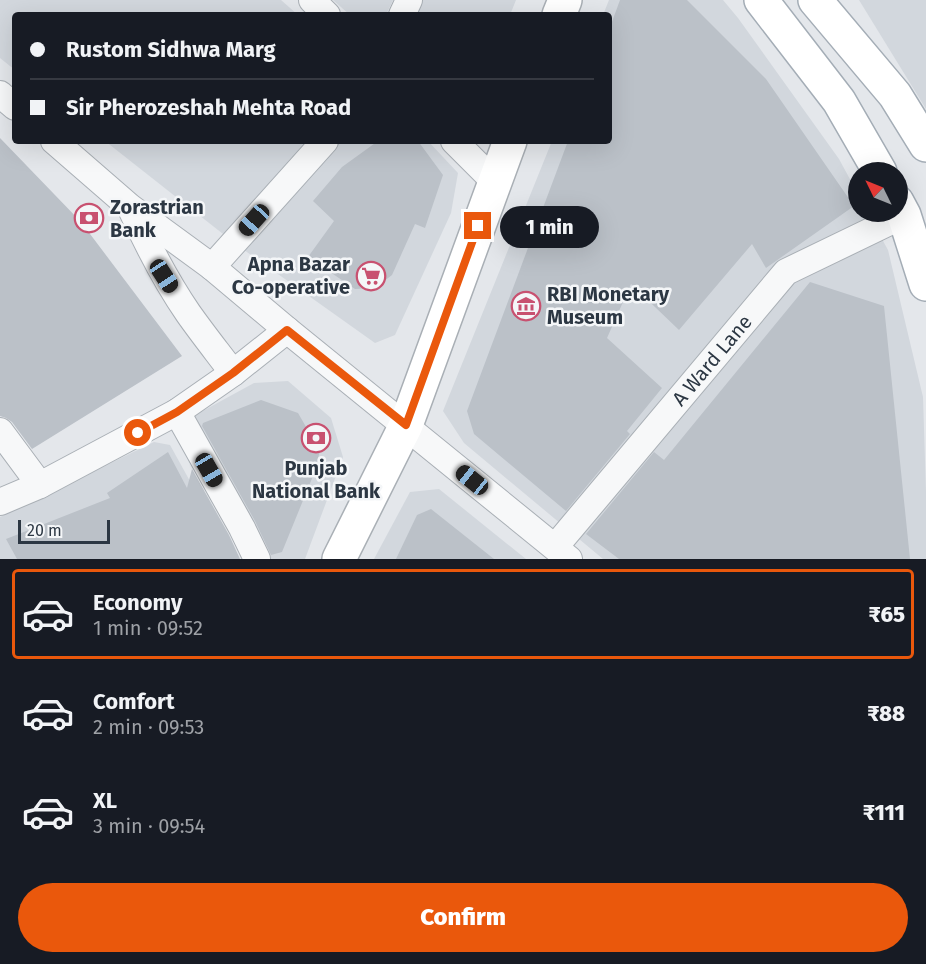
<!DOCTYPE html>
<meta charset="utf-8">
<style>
body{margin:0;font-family:"Fira Sans",sans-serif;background:#20242c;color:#f1f3f6;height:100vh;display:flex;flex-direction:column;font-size:22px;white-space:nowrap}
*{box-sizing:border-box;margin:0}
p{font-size:20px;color:#9ea1a6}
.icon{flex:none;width:33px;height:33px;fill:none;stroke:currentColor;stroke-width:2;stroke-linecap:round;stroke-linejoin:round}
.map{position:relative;height:559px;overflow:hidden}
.details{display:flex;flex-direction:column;background:#171b24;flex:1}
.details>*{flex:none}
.hud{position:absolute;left:12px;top:12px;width:600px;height:132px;border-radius:6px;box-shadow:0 6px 24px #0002;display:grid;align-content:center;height:132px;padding:0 18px;background:#171b24}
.needle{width:39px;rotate:313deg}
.tools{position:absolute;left:848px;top:162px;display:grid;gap:12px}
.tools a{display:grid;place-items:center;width:60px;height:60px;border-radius:50%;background:#171b24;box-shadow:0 6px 24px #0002;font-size:30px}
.scale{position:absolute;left:18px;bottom:15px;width:92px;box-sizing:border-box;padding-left:6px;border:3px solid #2c3743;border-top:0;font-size:16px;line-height:21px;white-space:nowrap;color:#2c3743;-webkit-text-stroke:4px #f4f6f8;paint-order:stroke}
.end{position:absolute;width:27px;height:27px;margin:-14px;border:8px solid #ea580c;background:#fff;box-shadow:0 0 0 3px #fff}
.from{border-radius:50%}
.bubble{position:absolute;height:42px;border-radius:21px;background:#171b24;box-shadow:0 6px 24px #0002;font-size:20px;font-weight:800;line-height:42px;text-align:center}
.car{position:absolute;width:18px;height:36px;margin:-18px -9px;border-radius:8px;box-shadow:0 0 4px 2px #0007;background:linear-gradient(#222 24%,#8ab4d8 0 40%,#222 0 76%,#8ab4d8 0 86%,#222 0)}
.hud b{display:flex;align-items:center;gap:21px;height:57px;font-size:22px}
.hud b+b{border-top:2px solid #363941}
.hud i{width:15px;height:15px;background:#f1f3f6}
ul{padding:10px 0 0;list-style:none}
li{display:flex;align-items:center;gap:18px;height:90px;margin:0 12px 9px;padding:0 6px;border:3px solid transparent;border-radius:6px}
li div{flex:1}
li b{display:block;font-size:22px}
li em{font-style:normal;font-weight:800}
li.selected{border-color:#ea580c}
li>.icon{width:54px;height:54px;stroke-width:1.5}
.action{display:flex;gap:12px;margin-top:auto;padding:12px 18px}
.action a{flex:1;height:69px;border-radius:36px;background:#ea580c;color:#fff;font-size:24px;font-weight:800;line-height:69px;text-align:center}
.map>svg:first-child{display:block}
.built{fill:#d2d7dd}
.building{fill:#bbc1c8}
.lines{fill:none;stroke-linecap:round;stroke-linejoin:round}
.street-casing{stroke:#a9afb5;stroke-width:28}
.secondary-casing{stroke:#a9afb5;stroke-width:36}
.primary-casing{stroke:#a4adb6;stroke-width:36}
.street{stroke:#f7f8f9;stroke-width:26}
.secondary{stroke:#fff;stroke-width:33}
.primary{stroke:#fff;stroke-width:33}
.route{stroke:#ea580c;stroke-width:8}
.labels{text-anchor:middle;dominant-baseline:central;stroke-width:5;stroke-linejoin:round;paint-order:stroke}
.poi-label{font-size:20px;font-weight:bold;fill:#2c3743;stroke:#f4f6f8;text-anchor:start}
.street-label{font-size:20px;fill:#2c3743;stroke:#f4f6f8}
</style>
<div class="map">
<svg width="926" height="559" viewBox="0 0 926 559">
<rect width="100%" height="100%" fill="#e4e7eb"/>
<!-- built -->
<g class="built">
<polygon points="0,0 281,0 298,15 15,15 15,70 0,58"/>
<polygon points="333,0 393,0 386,15 350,15"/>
<polygon points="422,0 516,0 510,15 414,15"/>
<polygon points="609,0 723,0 738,18 839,159 858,194 858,212 867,212 888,250 923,397 926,492 926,559 603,559 464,443 443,411 552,141 609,141 609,15 603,15"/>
<polygon points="859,0 926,0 926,109"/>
<polygon points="105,141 428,141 458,173 451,213 395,335 375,343 237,245"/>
<polygon points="288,381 331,418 343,457 305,559 257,559 188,419 254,383"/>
<polygon points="154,442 170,445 233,559 0,559 0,517"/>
<polygon points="439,489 526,559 374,559 410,492"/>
</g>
<!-- building -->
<g class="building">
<polygon points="620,0 687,0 766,79 854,206 766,268 752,244 679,330 631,284 607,338 662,388 627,431 630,434 566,511 474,434 467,411 568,141 609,141 609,30"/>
<polygon points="0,138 81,222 182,356 32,449 12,422 6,418 0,416"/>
<polygon points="378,141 418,141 443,175 425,228 415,224 392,275 375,288 355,289 308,257 334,221 313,201 342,167"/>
<polygon points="810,282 884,306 910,559 619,559 586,534 654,452 664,460"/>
<polygon points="261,400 298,413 320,451 313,476 282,552 271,555 255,521 202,426 203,423"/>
<polygon points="168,452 187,488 192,469 229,535 240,559 17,559 6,539 110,498 107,493"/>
<polygon points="431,509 494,559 396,559 417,515"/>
</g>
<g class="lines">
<!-- street casing -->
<g class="street-casing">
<g id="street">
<polyline points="312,0 327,15"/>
<polyline points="402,15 409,0"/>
<polyline points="0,94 15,107"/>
<polyline points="54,141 130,207 212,267 287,330 569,559"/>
<polyline points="454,141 494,181"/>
<path d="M 132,211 C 148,246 166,281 188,313 C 202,333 218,353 233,373"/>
<polyline points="212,267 325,141"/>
<polyline points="177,412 242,528 257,559"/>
<polyline points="0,431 40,485"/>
<polyline points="0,502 40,485 177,412 233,373 287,330"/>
<path id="s1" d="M 555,547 L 786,272 L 904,215"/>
</g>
</g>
<!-- secondary casing -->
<g class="secondary-casing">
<g id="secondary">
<polyline points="559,15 565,0"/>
<polyline points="339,559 406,425 510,141"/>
</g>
</g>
<!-- primary casing -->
<g class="primary-casing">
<g id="primary">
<polyline points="761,0 839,101 880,172"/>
<polyline points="815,0 895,95 926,145"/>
<polyline points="897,202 904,215 926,284"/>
</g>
</g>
<!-- street -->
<use href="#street" class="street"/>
<!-- secondary -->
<use href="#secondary" class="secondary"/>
<!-- primary -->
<use href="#primary" class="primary"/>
</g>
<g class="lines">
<!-- route -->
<polyline class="route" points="138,433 177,412 233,373 287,330 406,425 478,226"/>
</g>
<!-- icons -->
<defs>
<g id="bank-ring" transform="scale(1.5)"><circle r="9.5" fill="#f4f6f8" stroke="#c85170" stroke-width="1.5"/><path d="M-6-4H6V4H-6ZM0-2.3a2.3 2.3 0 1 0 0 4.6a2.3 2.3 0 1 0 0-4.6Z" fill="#c85170"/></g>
<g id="supermarket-ring" transform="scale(1.5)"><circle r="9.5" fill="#f4f6f8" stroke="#c85170" stroke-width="1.5"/><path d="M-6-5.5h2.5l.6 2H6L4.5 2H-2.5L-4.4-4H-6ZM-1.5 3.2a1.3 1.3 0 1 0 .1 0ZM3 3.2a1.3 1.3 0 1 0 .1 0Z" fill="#c85170"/></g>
<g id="museum-ring" transform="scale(1.5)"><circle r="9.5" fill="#f4f6f8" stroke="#c85170" stroke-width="1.5"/><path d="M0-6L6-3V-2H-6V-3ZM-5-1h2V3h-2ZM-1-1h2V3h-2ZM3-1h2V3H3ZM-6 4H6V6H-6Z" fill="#c85170"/></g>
</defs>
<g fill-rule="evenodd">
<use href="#bank-ring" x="89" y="218"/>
<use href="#supermarket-ring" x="371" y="276"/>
<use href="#museum-ring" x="526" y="306"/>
<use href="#bank-ring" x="316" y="438"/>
</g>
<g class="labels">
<!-- poi labels -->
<g class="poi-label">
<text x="110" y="207">Zorastrian<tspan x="110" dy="23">Bank</tspan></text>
<text x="350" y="264" text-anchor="end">Apna Bazar<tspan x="350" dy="23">Co-operative</tspan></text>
<text x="547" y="294">RBI Monetary<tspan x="547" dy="23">Museum</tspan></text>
<text x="316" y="468" text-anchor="middle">Punjab<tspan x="316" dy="23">National Bank</tspan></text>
</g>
<!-- street labels -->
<g class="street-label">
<text stroke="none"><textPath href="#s1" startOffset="244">A Ward Lane</textPath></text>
</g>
</g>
</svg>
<div class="tools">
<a><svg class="needle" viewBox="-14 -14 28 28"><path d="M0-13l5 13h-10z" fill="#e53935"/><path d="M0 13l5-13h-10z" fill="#9ea1a6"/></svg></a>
</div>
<div class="scale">20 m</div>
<i class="end from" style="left:138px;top:433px"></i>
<i class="end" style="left:478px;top:226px"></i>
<div class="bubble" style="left:500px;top:206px;width:99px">1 min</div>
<i class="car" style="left:254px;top:220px;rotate:222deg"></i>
<i class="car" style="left:164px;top:276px;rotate:147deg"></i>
<i class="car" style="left:209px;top:470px;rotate:150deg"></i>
<i class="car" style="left:472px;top:480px;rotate:309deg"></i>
<div class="hud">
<b><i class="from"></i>Rustom Sidhwa Marg</b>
<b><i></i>Sir Pherozeshah Mehta Road</b>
</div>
</div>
<section class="details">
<ul>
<li class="selected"><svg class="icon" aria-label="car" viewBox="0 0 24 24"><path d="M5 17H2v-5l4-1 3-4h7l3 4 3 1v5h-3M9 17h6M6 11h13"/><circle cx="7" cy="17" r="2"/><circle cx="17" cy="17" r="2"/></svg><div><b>Economy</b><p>1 min · 09:52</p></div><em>₹65</em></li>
<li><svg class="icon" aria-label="car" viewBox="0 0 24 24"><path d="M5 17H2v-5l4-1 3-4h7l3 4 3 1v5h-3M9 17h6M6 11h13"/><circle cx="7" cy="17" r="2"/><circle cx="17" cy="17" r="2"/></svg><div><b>Comfort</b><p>2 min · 09:53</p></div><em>₹88</em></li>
<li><svg class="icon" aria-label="car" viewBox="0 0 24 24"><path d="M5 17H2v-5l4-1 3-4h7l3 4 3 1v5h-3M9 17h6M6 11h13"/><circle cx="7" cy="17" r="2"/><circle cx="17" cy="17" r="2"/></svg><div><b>XL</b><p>3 min · 09:54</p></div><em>₹111</em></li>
</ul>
<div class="action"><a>Confirm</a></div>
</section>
